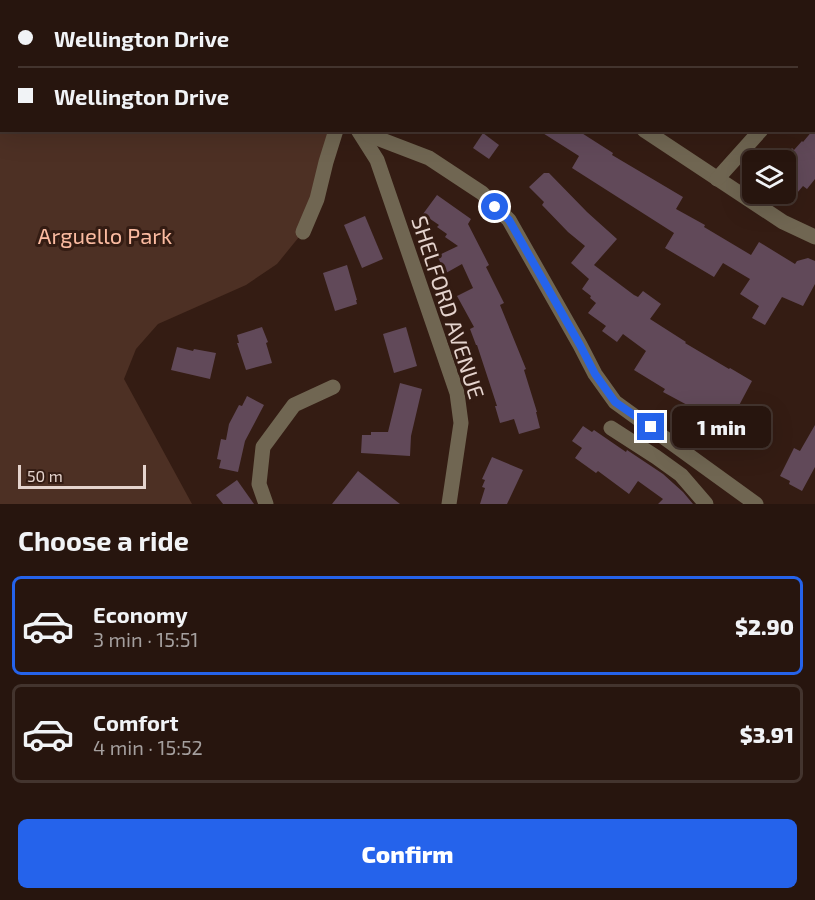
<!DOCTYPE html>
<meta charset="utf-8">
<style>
body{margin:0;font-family:"Exo 2",sans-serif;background:#2f1e17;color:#f1f3f6;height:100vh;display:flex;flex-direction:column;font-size:22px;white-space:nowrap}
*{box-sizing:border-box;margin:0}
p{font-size:20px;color:#a49f9e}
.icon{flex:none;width:33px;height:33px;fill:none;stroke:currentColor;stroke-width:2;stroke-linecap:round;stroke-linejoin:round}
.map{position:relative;height:504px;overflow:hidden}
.side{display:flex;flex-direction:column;background:#27150e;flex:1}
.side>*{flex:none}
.banner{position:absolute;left:0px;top:0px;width:816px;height:132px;box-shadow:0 6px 24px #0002,0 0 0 2px #43342e;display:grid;align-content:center;height:132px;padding:0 18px;background:#27150e}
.buttons{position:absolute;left:742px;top:150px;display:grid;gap:12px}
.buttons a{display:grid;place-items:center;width:54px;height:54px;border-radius:9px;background:#27150e;box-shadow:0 6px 24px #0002,0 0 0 2px #43342e;font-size:30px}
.scale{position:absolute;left:18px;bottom:15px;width:128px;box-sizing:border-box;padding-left:6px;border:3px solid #e5d4ce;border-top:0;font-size:16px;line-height:21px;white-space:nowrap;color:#e5d4ce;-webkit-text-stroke:4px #341c13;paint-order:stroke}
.end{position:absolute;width:27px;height:27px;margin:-14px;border:8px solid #2563eb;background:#fff;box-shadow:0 0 0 3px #fff}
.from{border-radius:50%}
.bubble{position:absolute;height:42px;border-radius:9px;background:#27150e;box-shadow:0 6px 24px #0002,0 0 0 2px #43342e;font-size:20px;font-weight:800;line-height:42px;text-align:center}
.banner b{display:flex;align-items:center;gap:21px;height:57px;font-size:22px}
.banner b+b{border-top:2px solid #43342e}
.banner i{width:15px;height:15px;background:#f1f3f6}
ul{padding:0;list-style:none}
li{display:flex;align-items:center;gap:18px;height:99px;margin:0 12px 9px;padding:0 6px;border:3px solid #43342e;border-radius:9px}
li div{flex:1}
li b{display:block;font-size:22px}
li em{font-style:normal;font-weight:800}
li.active{border-color:#2563eb}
li>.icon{width:54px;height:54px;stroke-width:1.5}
h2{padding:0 18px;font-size:27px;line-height:72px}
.primary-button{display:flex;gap:12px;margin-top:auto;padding:12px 18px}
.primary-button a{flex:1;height:69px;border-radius:9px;background:#2563eb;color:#fff;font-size:24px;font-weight:800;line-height:69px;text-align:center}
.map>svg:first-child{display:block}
.green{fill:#4d3024}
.building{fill:#614959}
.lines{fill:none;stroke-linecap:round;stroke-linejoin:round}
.minor{stroke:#706652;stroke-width:15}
.route{stroke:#2563eb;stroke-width:8}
.labels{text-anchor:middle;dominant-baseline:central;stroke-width:6;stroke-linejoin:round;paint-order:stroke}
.park-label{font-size:22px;fill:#fbbba1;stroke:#341c13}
.street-label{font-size:22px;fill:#e5d4ce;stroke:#341c13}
</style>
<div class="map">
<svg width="815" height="504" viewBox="0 0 815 504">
<rect width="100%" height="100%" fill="#341c13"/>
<!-- green -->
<polygon class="green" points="0,0 149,0 152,1 2,2 2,130 341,131 303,232 277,264 246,285 158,324 136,349 124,379 192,504 0,504"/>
<!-- building -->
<g class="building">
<polygon points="815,128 815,179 807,189 803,186 786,206 786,155 792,148 794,150 802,141 803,142 813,130 814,130"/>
<polygon points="538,130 577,130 613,153 612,155 683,197 676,209 705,225 704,227 751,255 759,242 795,264 797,261 808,258 815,261 815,284 803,306 782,297 765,325 752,318 759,306 740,294 750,279 723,263 714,277 665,248 674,233 572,168 579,156"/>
<polygon points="483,133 499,145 489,159 473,148"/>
<polygon points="544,173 549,173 587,212 617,239 594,265 634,295 638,297 643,291 661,304 650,319 686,342 685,343 729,369 730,368 752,381 735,413 724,407 717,421 663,392 665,389 634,370 646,351 623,334 617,342 602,331 606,326 588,313 596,303 590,298 591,296 582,289 589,279 571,263 585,246 568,232 542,205 544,202 529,187"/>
<polygon points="437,195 471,219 468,224 489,265 486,267 504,303 500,305 526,369 524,370 537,412 536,412 540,428 519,434 514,419 500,423 495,406 497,406 477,345 476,345 470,329 474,327 457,296 473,288 462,264 446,273 437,256 458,246 445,237 447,234 437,227 439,225 423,214"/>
<polygon points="365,216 383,259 362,268 344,225"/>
<polygon points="347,265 357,300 356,300 357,304 335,311 323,273"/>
<polygon points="262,327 268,342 266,343 272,363 246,370 237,343 239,343 237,335"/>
<polygon points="406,327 417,366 394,373 383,334"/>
<polygon points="177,347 193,351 194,349 216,353 210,379 171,370"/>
<polygon points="400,383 422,389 411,436 410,456 361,453 362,435 371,435 371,432 388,432"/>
<polygon points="247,396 264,405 245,441 238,472 219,468 221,460 217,459 221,439 226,440 229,424 239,405 242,406"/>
<polygon points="815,425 815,467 802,491 789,484 790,481 780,476 794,448 800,451"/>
<polygon points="583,426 592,432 594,430 626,452 627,450 663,474 683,492 693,504 658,504 663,499 638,481 629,494 598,471 596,473 575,458 582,448 572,441"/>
<polygon points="492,457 523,470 507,504 480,504 485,488 482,487 485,480 482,479"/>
<polygon points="358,471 400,504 332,504"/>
<polygon points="237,480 254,504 223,504 216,495"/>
</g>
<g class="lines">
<!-- minor -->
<g class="minor">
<polyline points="149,0 152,2"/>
<polyline points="180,0 180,2"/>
<polyline points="542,0 543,2"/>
<polyline points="814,71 815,71"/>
<polyline points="358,130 377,160 457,393 461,423 449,504"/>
<polyline points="364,130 369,135 429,158 482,193 509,220 580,345 595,374 615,402 756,504"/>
<polyline points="644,130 783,222 815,237"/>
<polyline points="717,179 761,130"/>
<polyline points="303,232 317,199 326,162 336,130"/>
<polyline points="611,428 656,457 681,475 706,504"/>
<polyline points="266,504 259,484 263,447 294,405 333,387"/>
</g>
</g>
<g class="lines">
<!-- route -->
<polyline class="route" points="495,207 509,220 580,345 595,374 615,402 651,427"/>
</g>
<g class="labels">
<!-- park labels -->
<g class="park-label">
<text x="105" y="235">Arguello Park</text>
</g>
<!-- street labels -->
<g class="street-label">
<text transform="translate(449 307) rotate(72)">SHELFORD AVENUE</text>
</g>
</g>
</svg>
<div class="buttons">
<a><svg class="icon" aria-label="layers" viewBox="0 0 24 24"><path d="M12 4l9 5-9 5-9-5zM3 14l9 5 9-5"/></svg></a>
</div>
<div class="scale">50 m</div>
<i class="end from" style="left:495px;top:207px"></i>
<i class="end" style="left:651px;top:427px"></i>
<div class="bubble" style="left:672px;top:406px;width:99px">1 min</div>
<div class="banner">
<b><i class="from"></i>Wellington Drive</b>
<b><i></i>Wellington Drive</b>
</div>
</div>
<section class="side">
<h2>Choose a ride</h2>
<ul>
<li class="active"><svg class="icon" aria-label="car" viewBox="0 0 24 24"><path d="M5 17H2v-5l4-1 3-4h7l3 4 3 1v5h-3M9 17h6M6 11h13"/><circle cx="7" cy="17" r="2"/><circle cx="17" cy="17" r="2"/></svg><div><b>Economy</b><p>3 min · 15:51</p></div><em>$2.90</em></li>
<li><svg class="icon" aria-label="car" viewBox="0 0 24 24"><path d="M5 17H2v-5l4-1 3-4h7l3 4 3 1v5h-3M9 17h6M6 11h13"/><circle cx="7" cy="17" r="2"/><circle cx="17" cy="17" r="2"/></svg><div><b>Comfort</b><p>4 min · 15:52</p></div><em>$3.91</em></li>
</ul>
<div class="primary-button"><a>Confirm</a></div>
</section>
